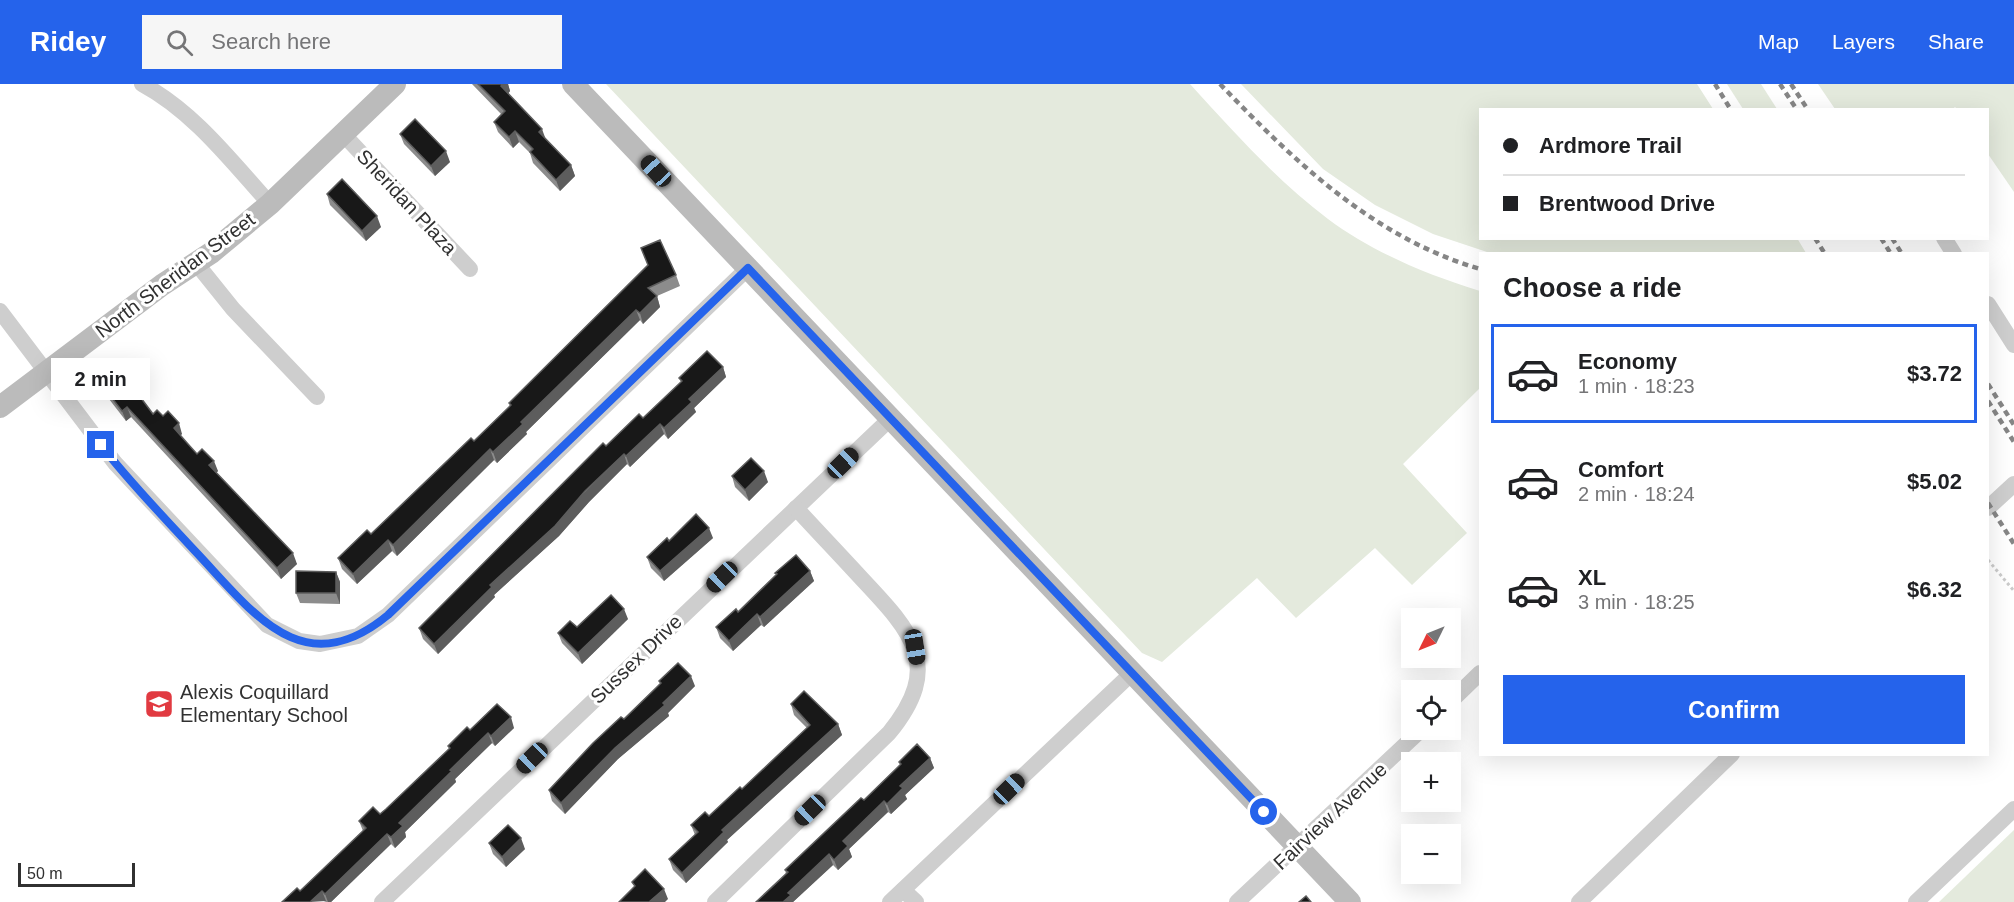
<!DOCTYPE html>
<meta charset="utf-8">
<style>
body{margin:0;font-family:Arial,sans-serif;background:#f6f6f6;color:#202124;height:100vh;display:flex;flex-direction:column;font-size:22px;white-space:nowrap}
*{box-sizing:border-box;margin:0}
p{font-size:20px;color:#757577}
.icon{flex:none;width:33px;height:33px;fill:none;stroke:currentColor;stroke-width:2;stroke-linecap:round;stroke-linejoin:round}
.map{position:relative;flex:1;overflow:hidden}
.drawer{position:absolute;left:1479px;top:168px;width:510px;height:504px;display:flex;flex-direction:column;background:#fff;border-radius:0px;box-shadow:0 6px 24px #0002}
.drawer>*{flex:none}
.guide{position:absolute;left:1479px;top:24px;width:510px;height:132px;border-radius:0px;box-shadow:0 6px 24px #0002;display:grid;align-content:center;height:132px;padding:0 24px;background:#fff}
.needle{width:39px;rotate:227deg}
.tools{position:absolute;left:1401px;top:524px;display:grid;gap:12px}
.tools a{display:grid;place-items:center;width:60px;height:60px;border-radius:0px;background:#fff;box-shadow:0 6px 24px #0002;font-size:30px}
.scale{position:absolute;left:18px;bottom:15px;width:117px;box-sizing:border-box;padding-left:6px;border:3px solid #313131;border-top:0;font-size:16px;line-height:21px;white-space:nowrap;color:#313131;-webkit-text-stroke:4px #fff;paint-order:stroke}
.end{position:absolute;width:27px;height:27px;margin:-14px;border:8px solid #2563eb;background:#fff;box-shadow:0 0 0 3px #fff}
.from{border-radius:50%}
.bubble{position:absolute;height:42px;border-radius:0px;background:#fff;box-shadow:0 6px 24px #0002;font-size:20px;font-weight:800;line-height:42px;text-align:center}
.car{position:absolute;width:18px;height:36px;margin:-18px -9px;border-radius:8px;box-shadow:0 0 4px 2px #0007;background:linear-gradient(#222 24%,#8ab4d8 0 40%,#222 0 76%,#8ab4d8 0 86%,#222 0)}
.guide b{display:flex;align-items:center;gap:21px;height:57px;font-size:22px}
.guide b+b{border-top:2px solid #e0e0e0}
.guide i{width:15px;height:15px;background:#202124}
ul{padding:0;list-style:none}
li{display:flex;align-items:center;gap:18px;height:99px;margin:0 12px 9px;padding:0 12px;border:3px solid transparent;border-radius:0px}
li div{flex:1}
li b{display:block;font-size:22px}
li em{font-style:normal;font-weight:800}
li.on{border-color:#2563eb}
li>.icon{width:54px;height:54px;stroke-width:1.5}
h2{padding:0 24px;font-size:27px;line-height:72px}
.cta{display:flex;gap:12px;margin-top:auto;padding:12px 24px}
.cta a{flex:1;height:69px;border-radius:0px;background:#2563eb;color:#fff;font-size:24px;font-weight:800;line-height:69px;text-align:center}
header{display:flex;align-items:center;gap:36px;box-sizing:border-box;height:84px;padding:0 30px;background:#2563eb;color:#fff}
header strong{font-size:28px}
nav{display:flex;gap:33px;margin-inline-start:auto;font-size:21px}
.search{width:420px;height:54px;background:#f6f6f6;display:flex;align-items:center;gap:15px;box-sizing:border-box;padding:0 21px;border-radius:0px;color:#757577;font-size:22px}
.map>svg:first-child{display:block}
.green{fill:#e4eadd}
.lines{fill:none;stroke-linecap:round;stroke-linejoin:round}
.path{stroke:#cbcbcb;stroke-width:3;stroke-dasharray:3 3;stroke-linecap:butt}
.street{stroke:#cecece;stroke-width:16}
.secondary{stroke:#bbb;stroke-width:22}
.rail{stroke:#868686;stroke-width:4.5;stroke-dasharray:6 4.5;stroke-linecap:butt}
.wall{fill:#8c8c8c}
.shaded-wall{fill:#5d5d5d}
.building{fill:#181818;stroke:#5d5d5d;stroke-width:1.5}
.route{stroke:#2563eb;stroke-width:8}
.labels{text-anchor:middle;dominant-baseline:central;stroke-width:6;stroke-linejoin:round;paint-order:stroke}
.street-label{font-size:20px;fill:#313131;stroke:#fff}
.poi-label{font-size:20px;fill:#313131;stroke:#fff;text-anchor:start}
</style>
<header>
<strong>Ridey</strong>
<div class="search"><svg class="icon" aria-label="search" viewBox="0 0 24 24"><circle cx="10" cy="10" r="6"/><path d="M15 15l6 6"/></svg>Search here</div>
<nav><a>Map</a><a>Layers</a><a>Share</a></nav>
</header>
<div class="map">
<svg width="2014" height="818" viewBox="0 0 2014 818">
<rect width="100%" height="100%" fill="#fff"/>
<!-- green -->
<g class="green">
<path d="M 606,0 L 1190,0 C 1233,47 1276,96 1328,135 C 1372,168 1428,191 1480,207 L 1480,304 L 1403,380 L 1467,449 L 1412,501 L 1375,464 L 1296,534 L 1257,494 L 1162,578 L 1142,569 Z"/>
<polygon points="1241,0 1697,0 1713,25 1480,26 1480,154 1797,154 1806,169 1490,169 1433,150 1375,121 1323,85"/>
<polygon points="1727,0 1761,0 1777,25 1743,25"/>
<polygon points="1818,0 2014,0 2014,108 1988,70 1988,26 1957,25 1955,23 1952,26 1835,25"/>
<polygon points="2014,746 2014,818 1939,818"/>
</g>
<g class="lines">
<!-- path -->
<polyline class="path" points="1988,476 2014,507"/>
<!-- street -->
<g class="street">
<path d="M 142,0 C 194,28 231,77 270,120"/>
<polyline points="344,51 470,185"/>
<polyline points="1944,154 1954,170"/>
<polyline points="196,179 233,225 317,313"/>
<polyline points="1988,220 2014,261"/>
<polyline points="0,227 115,379 267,541 299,557 320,560 358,552 388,531 748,184"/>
<polyline points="1988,424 2014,400"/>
<polyline points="1450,618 1480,589"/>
<polyline points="903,806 916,818"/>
<polyline points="382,818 891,334"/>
<path d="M 715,818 L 889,649 C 944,582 912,548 862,495 C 840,471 818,448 796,424"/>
<polyline points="890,818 1131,590"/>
<polyline points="1237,818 1422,645"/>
<polyline points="1579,818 1732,670"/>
<polyline points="1916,818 2014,725"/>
</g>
<!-- secondary -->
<g class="secondary">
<polyline points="573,0 1350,818"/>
<polyline points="0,323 162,201 211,169 270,120 395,0"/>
</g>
<!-- rail -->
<g class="rail">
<path d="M 1220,0 C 1295,78 1374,154 1480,185"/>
<polyline points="1715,0 1731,26"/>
<polyline points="1780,0 1797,26"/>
<polyline points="1791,0 1808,26"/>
<polyline points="1815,154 1825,170"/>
<polyline points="1881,154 1891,170"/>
<polyline points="1892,154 1902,170"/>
<polyline points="1988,300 2014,341"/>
<polyline points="1988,317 2014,358"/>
<polyline points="1988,419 2014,460"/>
</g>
</g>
<!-- wall -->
<g class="wall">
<polygon points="472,0 508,0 510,7 508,10 546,55 571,81 575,92 560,107 533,79 530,69 519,58 513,64 498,48 494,38 501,30"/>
<polygon points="400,50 450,78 435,92 404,60"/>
<polygon points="327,110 381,143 366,157 330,121"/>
<polygon points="641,164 676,191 680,202 657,212 660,223 643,240 640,236 526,348 527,350 497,379 494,376 397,472 392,467 357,500 342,485 338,474 371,450 474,357 510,322 509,319 648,181"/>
<polygon points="723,283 726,293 694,324 696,328 668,355 664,350 630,383 627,380 589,418 559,452 494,511 495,513 438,570 423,555 419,544 606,362 643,334 681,298 679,294"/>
<polygon points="98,296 153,330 163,332 182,350 180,352 197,370 218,387 216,389 297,480 281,495 131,333 126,337 102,306"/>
<polygon points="732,392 768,398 749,417 735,403"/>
<polygon points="713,454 664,497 651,484 647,473 669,457"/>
<polygon points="810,487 814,497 764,543 761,541 733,567 720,554 716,543 738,528 776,491 775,489"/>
<polygon points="336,488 340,498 340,520 300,519 296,509"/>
<polygon points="628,535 582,580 562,559 558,549 577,543"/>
<polygon points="659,597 695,602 668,629 669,632 618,675 565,730 552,717 549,706 660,600"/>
<polygon points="791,620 838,640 842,651 727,756 728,758 686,799 673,786 669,775 695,751 691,741 709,732 742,705 807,644 794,631"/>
<polygon points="514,644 495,662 492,659 455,695 456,698 405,748 406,753 395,764 391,760 331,818 326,818 300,807 363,747 359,737 380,730 386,725 449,665 448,662 470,646"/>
<polygon points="930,674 934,684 905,711 907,715 891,730 888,728 849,765 852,773 838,786 833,781 793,818 785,786 864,716 900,681 899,678"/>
<polygon points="489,759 525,765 506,783 493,770"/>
</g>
<!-- shaded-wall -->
<g class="shaded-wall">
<polygon points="503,0 508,0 510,7 505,13 501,2"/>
<polygon points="542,45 546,56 539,48"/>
<polygon points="515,47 519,58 513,64 509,53"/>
<polygon points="446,67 450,78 435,92 431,82"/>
<polygon points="571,81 575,92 560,107 556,96"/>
<polygon points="377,132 381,143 366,157 362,147"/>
<polygon points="657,212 660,223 643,240 640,229"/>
<polygon points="636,226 640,236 526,348 527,350 497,379 493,368 521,338"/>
<polygon points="723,283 726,293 694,324 696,328 668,355 664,344 689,315"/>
<polygon points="127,323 131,333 126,337 122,327"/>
<polygon points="179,339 182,350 177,354 174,344"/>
<polygon points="660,340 664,350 630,383 626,372"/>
<polygon points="490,365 494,376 397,472 393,461"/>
<polygon points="624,370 627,380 589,418 559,452 494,511 495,513 438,570 434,560 490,501"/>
<polygon points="214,377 218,387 213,392 209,381"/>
<polygon points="764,387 768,398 749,417 745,406"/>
<polygon points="709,444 713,454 664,497 660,487"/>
<polygon points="388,456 392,467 357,500 353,490"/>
<polygon points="293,469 297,480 281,495 277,484"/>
<polygon points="810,487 814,497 764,543 760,533"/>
<polygon points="336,488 340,498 340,520 336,509"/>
<polygon points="624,525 628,535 582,580 578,569"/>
<polygon points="757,530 761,541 733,567 729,557"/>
<polygon points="691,592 695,602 668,629 669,632 618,675 565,730 561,719 615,664"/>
<polygon points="511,633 514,644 495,662 491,652"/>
<polygon points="838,640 842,651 727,756 728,758 686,799 682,789 722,746"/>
<polygon points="488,649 492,659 455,695 456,698 405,748 406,753 395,764 391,753 399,739 450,686"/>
<polygon points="930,674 934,684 905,711 907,715 891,730 887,720 900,702"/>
<polygon points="884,717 888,728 849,765 852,773 838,786 834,776 843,757"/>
<polygon points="387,750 391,760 331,818 328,818 325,810"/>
<polygon points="521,754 525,765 506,783 502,773"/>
<polygon points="829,770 833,781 793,818 783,818 788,809"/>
<polygon points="664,805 668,815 665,818 649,818"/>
<polygon points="322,807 326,817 310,818"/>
</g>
<!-- building -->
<g class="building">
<polygon points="478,0 503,0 501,2 542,45 539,48 571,81 556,96 530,68 533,65 515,47 509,53 494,38 505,27"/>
<polygon points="415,35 446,67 431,82 400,50"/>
<polygon points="342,95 377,132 362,147 327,110"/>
<polygon points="660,156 676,191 648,204 657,212 640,229 636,226 521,338 523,340 493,368 490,365 393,461 388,456 353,490 338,474 367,446 371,450 471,354 474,357 511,321 509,319 648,181 641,164"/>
<polygon points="707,267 723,283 689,315 692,318 664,344 660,340 626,372 624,370 585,407 555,442 490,501 492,503 434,560 419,544 603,359 606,362 639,330 643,334 682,297 679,294"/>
<polygon points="117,282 153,330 157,326 163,332 168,327 179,339 174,344 188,360 197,370 202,365 214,377 209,381 293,469 277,484 127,323 122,327 98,296"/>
<polygon points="751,374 764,387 745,406 732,392"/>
<polygon points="696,430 709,444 660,487 647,473 667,454 669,457"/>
<polygon points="796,471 810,487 760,533 757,530 729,557 716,543 736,525 738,528 777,490 775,489"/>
<polygon points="296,487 336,488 336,509 296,509"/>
<polygon points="611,511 624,525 578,569 558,549 570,537 577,543"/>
<polygon points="678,579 691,592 663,619 665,621 615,664 561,719 549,706 593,659 621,633 624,635 661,599 659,597"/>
<polygon points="804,607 838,640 722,746 724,748 682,789 669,775 698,748 691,741 705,728 709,732 740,703 742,705 810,641 791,620"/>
<polygon points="497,620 511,633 491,652 488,649 450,686 452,687 399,739 403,742 391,753 387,750 325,810 322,807 310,818 282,818 297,804 300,807 366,744 359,737 373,723 380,730 386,725 450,664 448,662 467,643 470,646"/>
<polygon points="917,660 930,674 900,702 903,704 887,720 884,717 843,757 848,762 834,776 829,770 788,809 791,811 783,818 756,818 788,788 785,786 861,714 864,716 901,680 899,678"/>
<polygon points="508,741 521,754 502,773 489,759"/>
<polygon points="645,785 664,805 649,818 619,818 635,802 632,798"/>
<polygon points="1306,812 1311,818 1299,818"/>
</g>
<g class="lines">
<!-- route -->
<path class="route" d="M 101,361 C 130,399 163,432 195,467 C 252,527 302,602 388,531 L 748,184 L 1264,728"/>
</g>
<!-- icons -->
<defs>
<g id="school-square" transform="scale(1.5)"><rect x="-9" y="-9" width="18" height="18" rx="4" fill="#e13a41" stroke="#fff"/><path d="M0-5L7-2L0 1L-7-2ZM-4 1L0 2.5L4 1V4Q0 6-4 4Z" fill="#fff"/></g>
</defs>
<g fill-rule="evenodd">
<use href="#school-square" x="159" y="620"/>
</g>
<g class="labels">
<!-- street labels -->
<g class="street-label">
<text transform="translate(407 118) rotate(47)">Sheridan Plaza</text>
<text transform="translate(175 191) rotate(-37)">North Sheridan Street</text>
<text transform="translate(636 575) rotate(-44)">Sussex Drive</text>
<text transform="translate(1330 732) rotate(-43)">Fairview Avenue</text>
</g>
<!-- poi labels -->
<g class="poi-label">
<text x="180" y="608">Alexis Coquillard<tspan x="180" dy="23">Elementary School</tspan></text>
</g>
</g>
</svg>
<div class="tools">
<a><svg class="needle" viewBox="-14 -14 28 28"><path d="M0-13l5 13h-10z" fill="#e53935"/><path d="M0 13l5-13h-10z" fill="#757577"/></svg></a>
<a><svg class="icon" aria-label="locate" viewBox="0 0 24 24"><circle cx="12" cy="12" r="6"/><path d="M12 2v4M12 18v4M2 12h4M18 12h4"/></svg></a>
<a>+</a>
<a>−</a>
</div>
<div class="scale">50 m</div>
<i class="end from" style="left:1264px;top:728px"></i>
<i class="end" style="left:101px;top:361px"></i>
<div class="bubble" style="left:51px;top:274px;width:99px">2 min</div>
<i class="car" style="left:656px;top:87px;rotate:317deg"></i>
<i class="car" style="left:843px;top:379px;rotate:46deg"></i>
<i class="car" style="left:722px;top:493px;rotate:226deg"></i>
<i class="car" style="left:915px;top:563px;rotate:171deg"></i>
<i class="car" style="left:532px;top:674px;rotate:226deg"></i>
<i class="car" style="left:1009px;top:705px;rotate:46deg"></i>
<i class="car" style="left:810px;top:726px;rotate:226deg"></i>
<div class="guide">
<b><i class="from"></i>Ardmore Trail</b>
<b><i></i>Brentwood Drive</b>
</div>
<section class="drawer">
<h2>Choose a ride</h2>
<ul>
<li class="on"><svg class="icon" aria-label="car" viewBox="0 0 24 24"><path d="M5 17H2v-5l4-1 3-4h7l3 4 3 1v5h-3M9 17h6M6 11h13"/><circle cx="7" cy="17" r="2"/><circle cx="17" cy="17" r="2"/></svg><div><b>Economy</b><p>1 min · 18:23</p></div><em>$3.72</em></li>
<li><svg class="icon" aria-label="car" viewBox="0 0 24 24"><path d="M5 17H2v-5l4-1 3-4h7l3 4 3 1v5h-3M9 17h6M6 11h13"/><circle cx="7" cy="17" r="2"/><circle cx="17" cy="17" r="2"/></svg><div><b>Comfort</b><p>2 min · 18:24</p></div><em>$5.02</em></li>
<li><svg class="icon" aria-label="car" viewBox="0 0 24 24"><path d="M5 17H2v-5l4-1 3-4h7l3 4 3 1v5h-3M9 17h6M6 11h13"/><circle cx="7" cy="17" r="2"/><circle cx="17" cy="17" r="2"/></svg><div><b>XL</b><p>3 min · 18:25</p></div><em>$6.32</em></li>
</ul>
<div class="cta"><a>Confirm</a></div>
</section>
</div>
